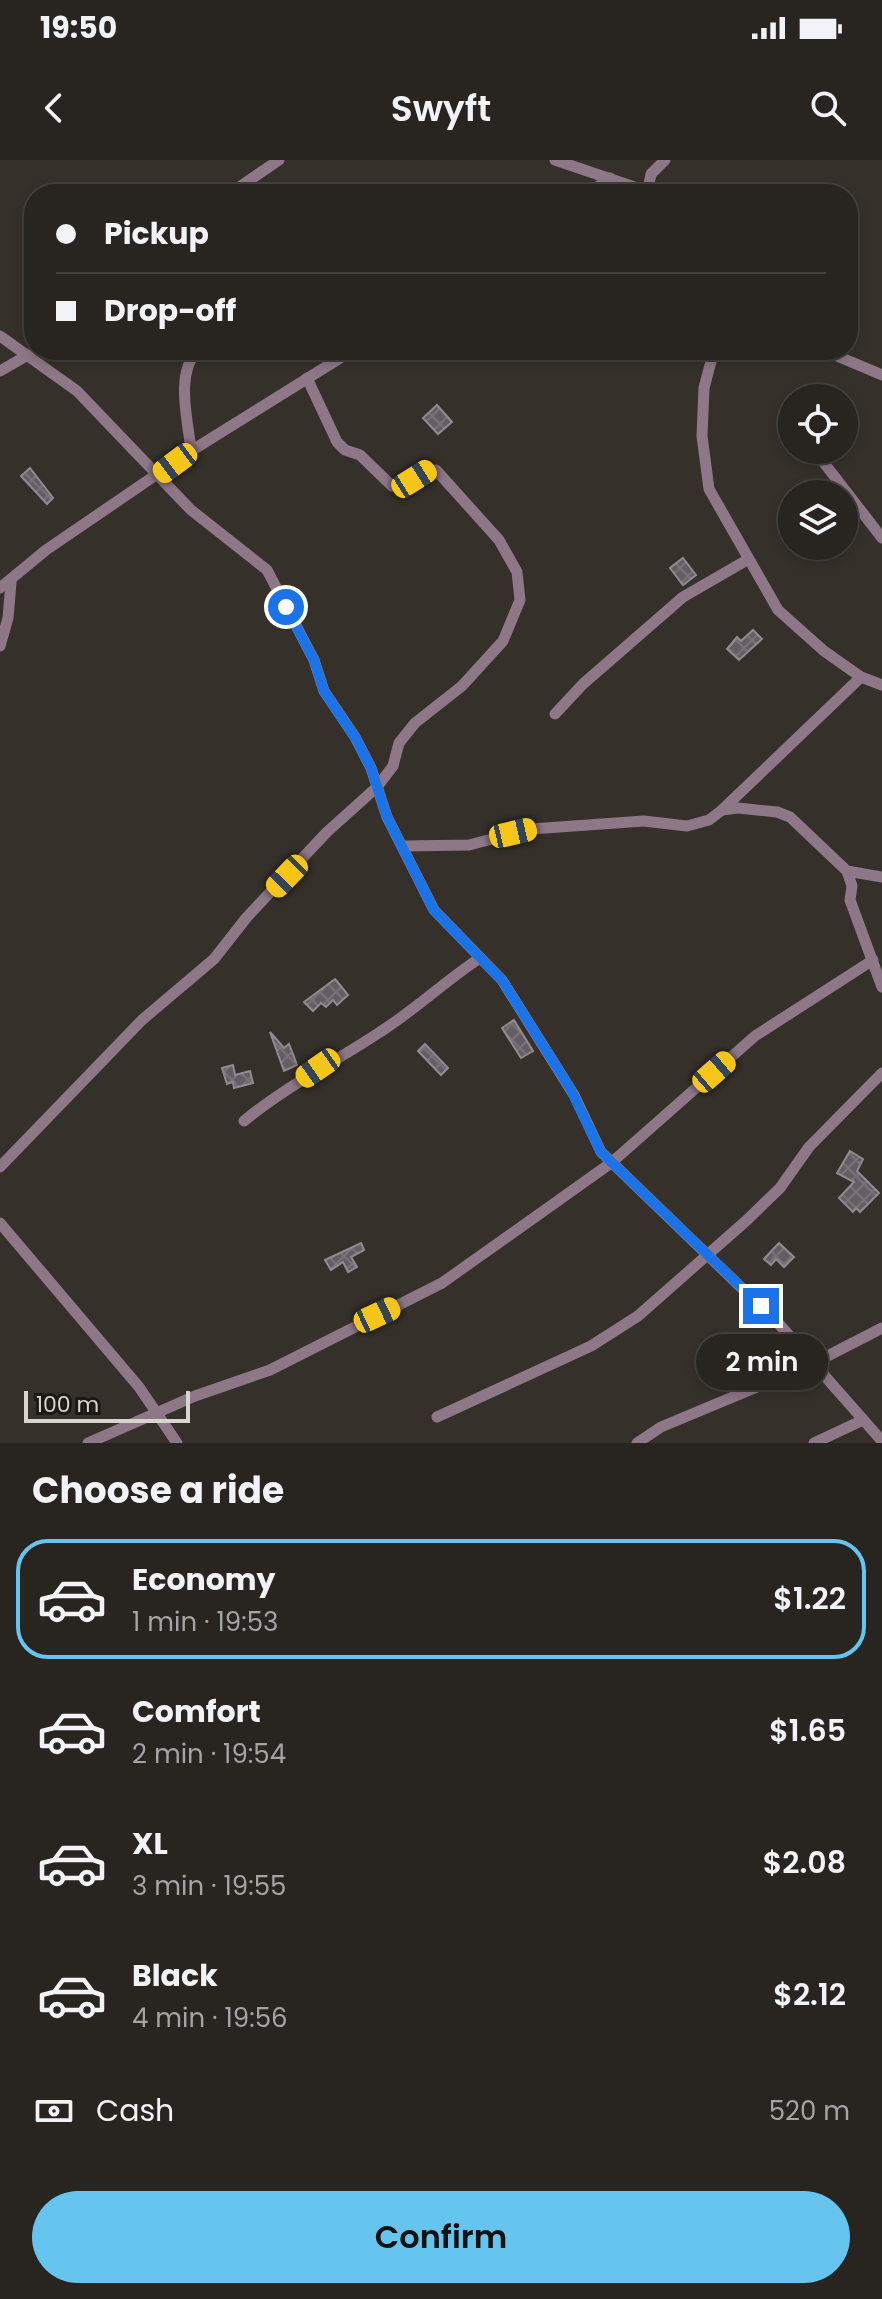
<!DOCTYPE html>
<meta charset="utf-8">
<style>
body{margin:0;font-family:Poppins,sans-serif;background:#34302d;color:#f1f3f6;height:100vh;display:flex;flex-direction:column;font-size:30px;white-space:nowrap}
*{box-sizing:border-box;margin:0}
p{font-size:26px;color:#a5a4a5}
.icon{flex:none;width:44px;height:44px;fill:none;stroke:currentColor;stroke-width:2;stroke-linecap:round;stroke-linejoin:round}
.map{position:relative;height:1283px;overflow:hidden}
.panel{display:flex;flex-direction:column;background:#282420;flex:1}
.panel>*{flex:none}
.banner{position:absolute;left:24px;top:24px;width:834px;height:176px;border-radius:32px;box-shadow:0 4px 12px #0003,0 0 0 2px #44413e;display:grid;align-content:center;height:176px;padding:0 32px;background:#282420}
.buttons{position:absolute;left:778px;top:224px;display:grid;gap:16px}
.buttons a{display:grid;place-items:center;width:80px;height:80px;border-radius:50%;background:#282420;box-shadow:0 4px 12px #0003,0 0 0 2px #44413e;font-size:40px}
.scale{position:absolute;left:24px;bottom:20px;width:166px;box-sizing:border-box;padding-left:8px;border:4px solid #d8d4d0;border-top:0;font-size:22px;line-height:28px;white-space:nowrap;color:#d8d4d0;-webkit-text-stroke:6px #1b1816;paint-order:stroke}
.end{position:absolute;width:36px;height:36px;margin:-18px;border:10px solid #1a73e8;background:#fff;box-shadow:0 0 0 4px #fff}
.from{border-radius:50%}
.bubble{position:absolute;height:56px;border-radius:28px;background:#282420;box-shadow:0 4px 12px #0003,0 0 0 2px #44413e;font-size:26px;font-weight:600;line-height:56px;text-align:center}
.car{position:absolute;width:24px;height:48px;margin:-24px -12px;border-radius:10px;box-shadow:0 0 6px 2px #0007;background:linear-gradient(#f5c518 24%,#345 0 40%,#f5c518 0 76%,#345 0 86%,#f5c518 0)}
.banner b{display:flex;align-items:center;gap:28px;height:76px;font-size:30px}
.banner b+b{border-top:2px solid #44413e}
.banner i{width:20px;height:20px;background:#f1f3f6}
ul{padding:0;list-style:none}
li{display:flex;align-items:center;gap:24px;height:120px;margin:0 16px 12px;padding:0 16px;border:4px solid transparent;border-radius:32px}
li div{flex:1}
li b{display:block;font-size:30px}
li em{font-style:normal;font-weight:600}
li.active{border-color:#65c5ee}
li>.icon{width:72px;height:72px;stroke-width:1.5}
h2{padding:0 32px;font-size:36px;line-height:96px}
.pay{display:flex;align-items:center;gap:20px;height:88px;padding:0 32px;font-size:30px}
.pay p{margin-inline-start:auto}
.action{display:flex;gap:16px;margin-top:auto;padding:16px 32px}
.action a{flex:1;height:92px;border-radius:48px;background:#65c5ee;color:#111;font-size:32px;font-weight:600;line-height:92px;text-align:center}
.status{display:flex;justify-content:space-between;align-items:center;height:56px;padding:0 40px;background:#282420;direction:ltr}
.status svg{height:22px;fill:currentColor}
header{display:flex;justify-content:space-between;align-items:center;height:104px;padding:0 32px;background:#282420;font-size:36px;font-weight:600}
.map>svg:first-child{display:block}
.building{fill:url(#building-cross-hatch);stroke:#918a91;stroke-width:2}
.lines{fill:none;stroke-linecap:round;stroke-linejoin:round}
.street{stroke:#8e7888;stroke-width:11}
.route{stroke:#1a73e8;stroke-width:10}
</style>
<div class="status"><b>19:50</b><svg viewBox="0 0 49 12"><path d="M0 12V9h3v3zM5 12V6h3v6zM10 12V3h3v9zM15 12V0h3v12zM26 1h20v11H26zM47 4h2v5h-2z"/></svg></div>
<header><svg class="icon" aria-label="back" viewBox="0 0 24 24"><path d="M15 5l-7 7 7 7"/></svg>Swyft<svg class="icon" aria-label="search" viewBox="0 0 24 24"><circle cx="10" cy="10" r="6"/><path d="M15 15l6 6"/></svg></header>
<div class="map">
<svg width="882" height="1283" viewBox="0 0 882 1283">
<defs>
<pattern id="building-cross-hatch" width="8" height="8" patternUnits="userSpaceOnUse" patternTransform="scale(2)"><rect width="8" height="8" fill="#645d64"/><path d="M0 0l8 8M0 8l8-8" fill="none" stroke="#797379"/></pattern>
</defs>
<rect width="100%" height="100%" fill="#35302a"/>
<!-- building -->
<g class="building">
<polygon points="437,245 452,262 438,274 423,258"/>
<polygon points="30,308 53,338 47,344 21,316"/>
<polygon points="683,398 696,415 683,425 670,408"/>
<polygon points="753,470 762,479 739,500 727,489 737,477 741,481"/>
<polygon points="335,819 348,835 337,845 333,840 326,847 321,843 313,851 304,842"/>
<polygon points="514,860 533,891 521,898 502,868"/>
<polygon points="270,872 284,888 289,884 297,905 284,911"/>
<polygon points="425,884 448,908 441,915 418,891"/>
<polygon points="233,905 235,915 250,911 253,923 234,928 233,922 227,924 222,908"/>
<polygon points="850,991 863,999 857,1011 879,1033 860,1052 856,1048 853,1052 839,1038 854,1022 837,1013"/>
<polygon points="361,1083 364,1090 351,1097 357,1107 348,1112 343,1102 331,1110 325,1100"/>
<polygon points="779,1083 794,1097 784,1107 776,1099 771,1105 764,1099"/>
</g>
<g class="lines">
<!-- street -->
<g class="street">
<polyline points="555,0 655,34"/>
<polyline points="648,29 651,14 665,0"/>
<polyline points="229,34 279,0"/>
<polyline points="587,34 610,18"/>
<polyline points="0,176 77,231 191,350 267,410 314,500 324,531 355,577 371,608 387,657 434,750 502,820 574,935 601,992 779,1164 882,1281"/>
<polyline points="714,190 704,228 702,276 709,329 778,450 824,491 861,517 882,525"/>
<polyline points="823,190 882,215"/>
<polyline points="600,191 607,190"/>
<polyline points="0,211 28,195"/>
<polyline points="814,290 882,378"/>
<path d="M 191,291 C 188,259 175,216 197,190"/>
<polyline points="0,428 46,390 191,291 353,190"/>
<polyline points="0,486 8,458 11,423"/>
<polyline points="555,554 583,524 683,437 747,400"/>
<polyline points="722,650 861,517"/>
<polyline points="405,686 469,685 531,669 644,661 687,666 709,660 722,650 738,648 777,652 790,657 847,711 882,717"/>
<polyline points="847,711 852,726 850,740 882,827"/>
<path d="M 244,961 C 286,926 335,902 380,872 C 415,850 445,821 480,798"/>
<polyline points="0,1007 142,860 214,799 247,757 327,672 377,627 393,606 399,583 415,563 462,526 503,481 520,440 517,412 499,380 436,310 392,326 360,295 345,290 337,282 307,218"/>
<polyline points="0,1063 139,1227 177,1283"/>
<polyline points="437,1257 591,1186 638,1156 747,1060 780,1028 809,987 882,913"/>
<polyline points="88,1283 195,1236 270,1210 442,1123 611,1003 755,876 873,800"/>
<polyline points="637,1283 661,1267 812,1204 882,1168"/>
<polyline points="814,1283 861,1261"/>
</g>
</g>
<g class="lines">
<!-- route -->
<polyline class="route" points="286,447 314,500 324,531 355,577 371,608 387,657 434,750 502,820 570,928 601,992 761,1146"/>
</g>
</svg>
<div class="buttons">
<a><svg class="icon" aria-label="locate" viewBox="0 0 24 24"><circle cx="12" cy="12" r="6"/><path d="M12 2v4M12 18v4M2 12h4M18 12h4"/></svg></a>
<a><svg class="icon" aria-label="layers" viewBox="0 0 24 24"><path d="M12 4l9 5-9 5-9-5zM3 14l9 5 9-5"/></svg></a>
</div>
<div class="scale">100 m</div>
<i class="end from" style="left:286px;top:447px"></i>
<i class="end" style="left:761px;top:1146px"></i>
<div class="bubble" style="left:696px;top:1174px;width:132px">2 min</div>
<i class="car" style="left:175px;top:303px;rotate:233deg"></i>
<i class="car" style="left:414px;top:319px;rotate:58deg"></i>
<i class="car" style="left:513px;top:673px;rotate:77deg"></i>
<i class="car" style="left:287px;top:716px;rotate:224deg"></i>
<i class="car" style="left:318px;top:908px;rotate:235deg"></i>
<i class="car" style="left:714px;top:912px;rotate:49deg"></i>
<i class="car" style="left:377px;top:1155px;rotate:65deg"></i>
<div class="banner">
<b><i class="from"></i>Pickup</b>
<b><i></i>Drop-off</b>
</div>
</div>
<section class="panel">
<h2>Choose a ride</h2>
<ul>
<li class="active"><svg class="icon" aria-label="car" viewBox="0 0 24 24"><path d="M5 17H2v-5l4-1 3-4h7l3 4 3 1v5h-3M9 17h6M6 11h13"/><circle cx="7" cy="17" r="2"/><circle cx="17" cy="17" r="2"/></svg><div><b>Economy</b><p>1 min · 19:53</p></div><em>$1.22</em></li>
<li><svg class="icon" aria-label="car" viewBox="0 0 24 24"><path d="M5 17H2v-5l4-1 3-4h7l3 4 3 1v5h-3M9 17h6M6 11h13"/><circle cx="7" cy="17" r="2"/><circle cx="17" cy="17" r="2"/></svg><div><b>Comfort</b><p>2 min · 19:54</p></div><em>$1.65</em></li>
<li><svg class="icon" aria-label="car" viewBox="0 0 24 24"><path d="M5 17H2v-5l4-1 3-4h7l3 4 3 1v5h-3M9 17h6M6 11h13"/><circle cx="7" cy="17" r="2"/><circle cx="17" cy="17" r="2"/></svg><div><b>XL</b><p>3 min · 19:55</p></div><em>$2.08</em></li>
<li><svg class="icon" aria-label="car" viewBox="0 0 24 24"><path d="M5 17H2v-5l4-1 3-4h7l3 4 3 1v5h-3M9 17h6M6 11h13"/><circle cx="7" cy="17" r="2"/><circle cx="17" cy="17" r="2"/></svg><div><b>Black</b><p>4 min · 19:56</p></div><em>$2.12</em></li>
</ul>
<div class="pay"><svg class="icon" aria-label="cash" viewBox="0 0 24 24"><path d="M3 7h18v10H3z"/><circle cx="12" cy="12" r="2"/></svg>Cash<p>520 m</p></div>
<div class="action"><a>Confirm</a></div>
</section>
